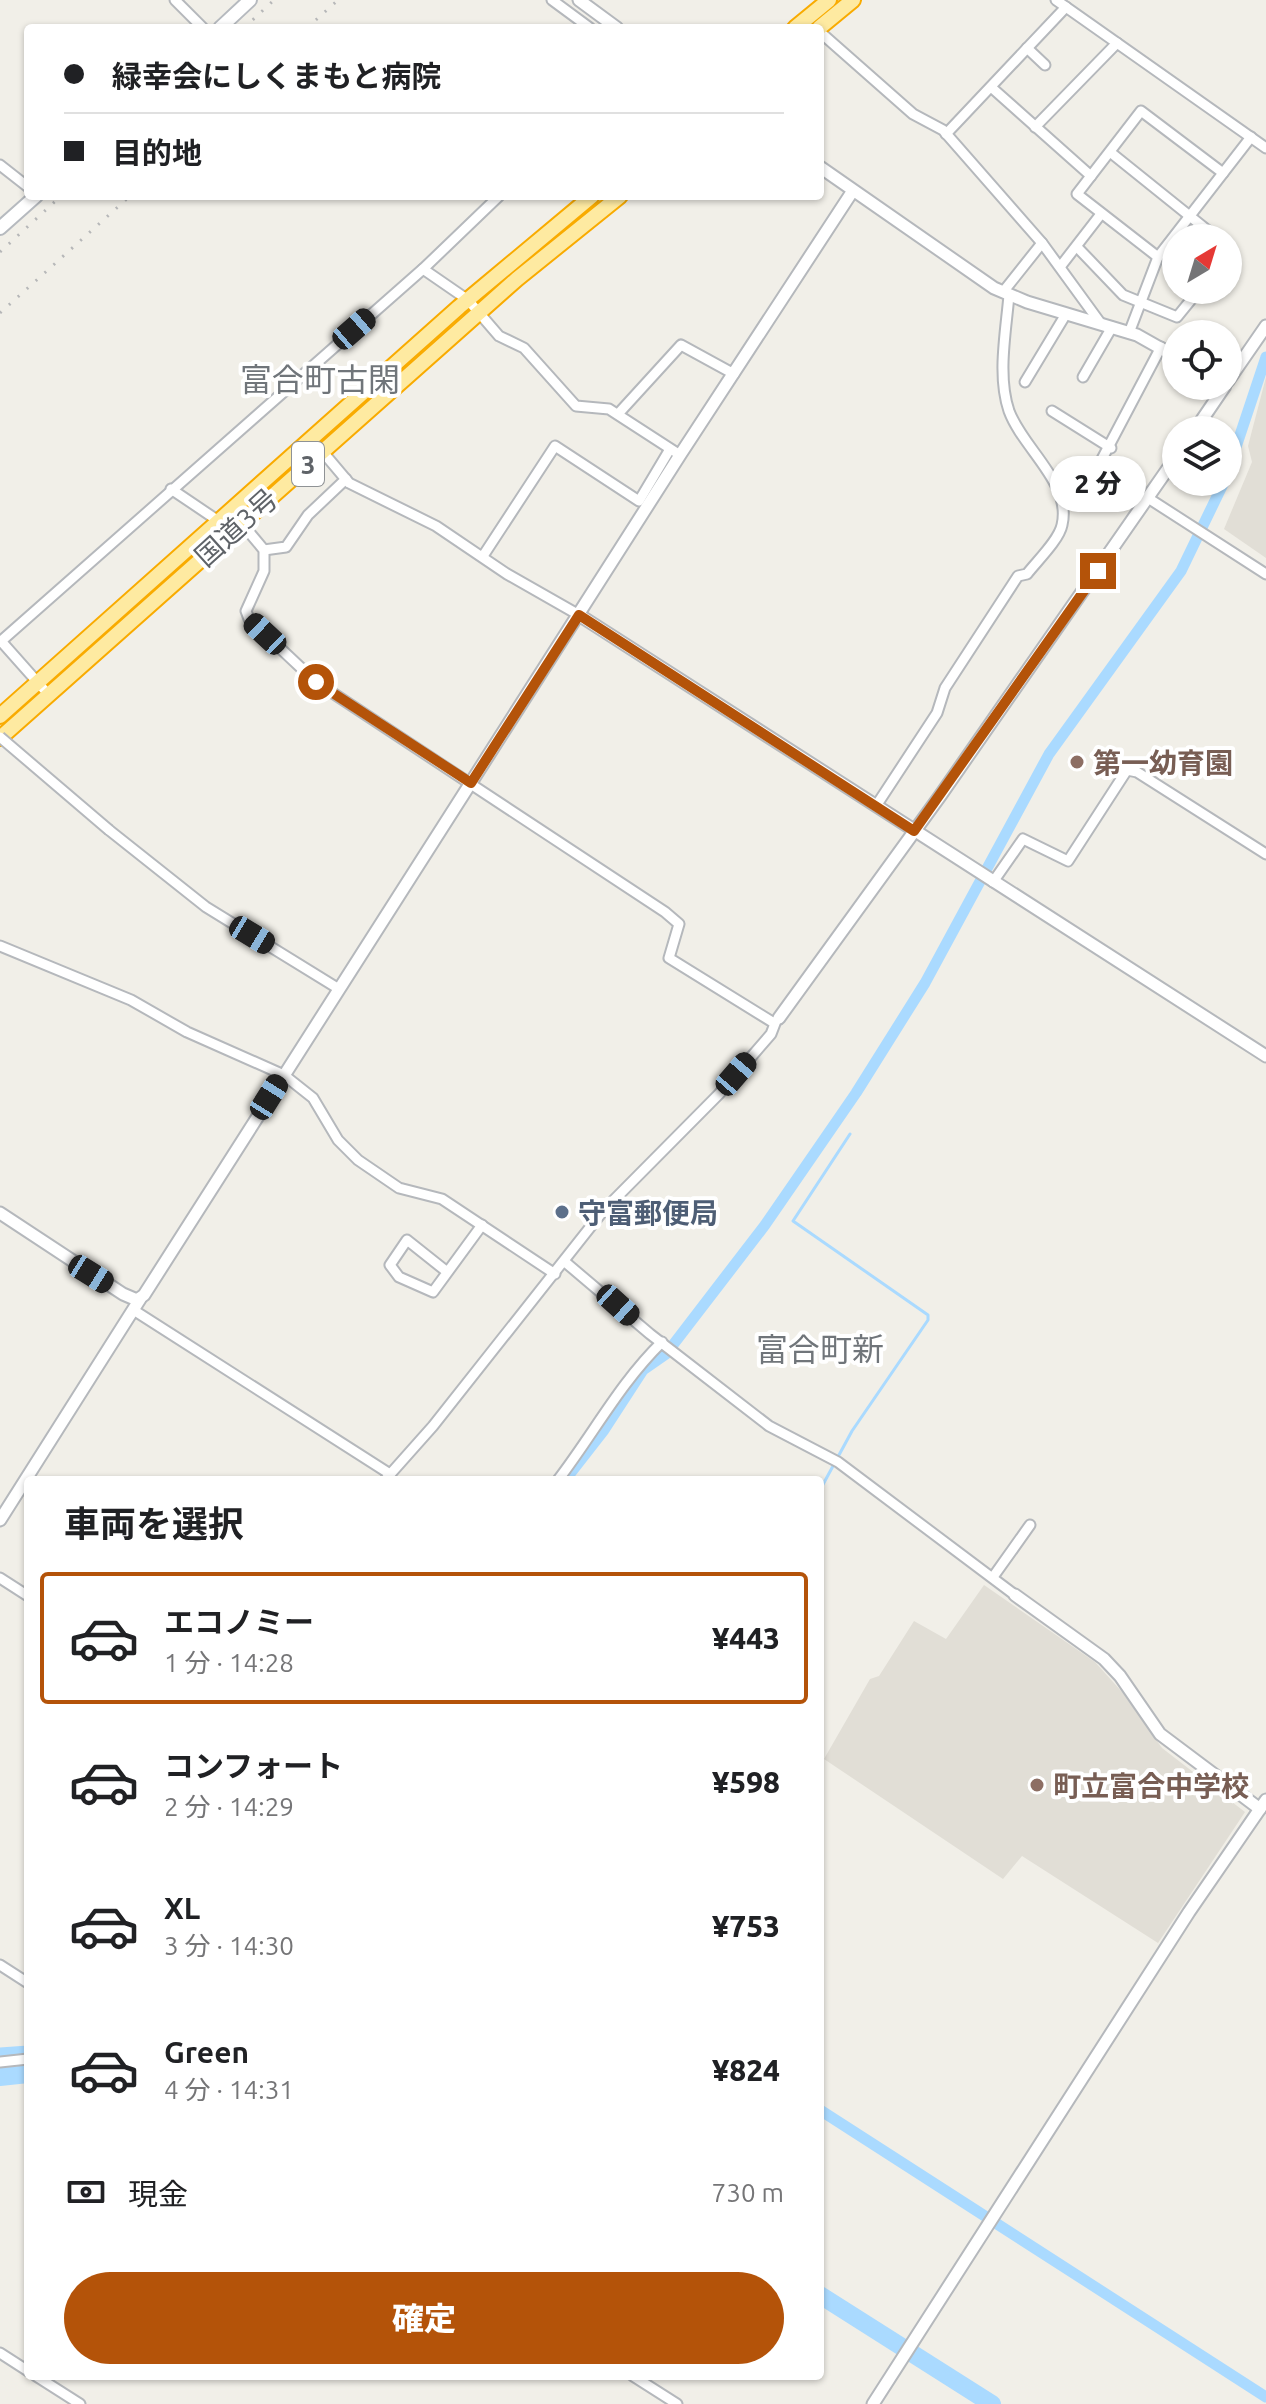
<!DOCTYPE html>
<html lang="ja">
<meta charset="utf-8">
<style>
body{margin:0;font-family:Ubuntu,"Noto Sans JP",sans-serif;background:#f6f6f6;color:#202124;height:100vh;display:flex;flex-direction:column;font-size:30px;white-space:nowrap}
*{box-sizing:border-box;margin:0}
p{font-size:26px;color:#757577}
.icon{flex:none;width:44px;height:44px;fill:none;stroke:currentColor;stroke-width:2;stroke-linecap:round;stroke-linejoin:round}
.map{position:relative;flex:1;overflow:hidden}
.panel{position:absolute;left:24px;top:1476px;width:800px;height:904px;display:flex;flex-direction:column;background:#fff;border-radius:8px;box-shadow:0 2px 6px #0004}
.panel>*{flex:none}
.guide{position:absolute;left:24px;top:24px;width:800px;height:176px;border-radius:8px;box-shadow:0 2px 6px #0004;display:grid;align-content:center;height:176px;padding:0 40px;background:#fff}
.needle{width:52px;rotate:38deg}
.fabs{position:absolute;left:1162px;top:224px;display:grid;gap:16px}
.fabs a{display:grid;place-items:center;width:80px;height:80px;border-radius:50%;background:#fff;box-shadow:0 2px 6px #0004;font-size:40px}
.end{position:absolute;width:36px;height:36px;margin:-18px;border:10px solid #b45309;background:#fff;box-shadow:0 0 0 4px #fff}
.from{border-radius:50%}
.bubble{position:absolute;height:56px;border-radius:28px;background:#fff;box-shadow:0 2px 6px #0004;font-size:26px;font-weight:800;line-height:56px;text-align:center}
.car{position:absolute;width:24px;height:48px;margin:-24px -12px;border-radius:10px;box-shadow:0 0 6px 2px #0007;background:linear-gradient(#222 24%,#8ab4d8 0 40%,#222 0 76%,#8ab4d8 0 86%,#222 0)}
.guide b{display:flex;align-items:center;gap:28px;height:76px;font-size:30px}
.guide b+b{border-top:2px solid #e0e0e0}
.guide i{width:20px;height:20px;background:#202124}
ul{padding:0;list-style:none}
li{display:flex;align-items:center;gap:24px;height:132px;margin:0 16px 12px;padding:0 24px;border:4px solid transparent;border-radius:8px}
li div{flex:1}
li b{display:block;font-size:30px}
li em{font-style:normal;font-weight:800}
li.current{border-color:#b45309}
li>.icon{width:72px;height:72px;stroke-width:1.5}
h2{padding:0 40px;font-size:36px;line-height:96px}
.pay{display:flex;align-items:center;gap:20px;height:88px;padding:0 40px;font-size:30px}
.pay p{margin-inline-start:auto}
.cta{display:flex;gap:16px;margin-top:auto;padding:16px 40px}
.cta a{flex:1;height:92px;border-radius:48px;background:#b45309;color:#fff;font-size:32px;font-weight:800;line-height:92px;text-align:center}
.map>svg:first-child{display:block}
.education{fill:#e1ded6}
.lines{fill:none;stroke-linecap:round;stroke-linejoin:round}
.stream{stroke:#aadaff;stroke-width:3}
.canal{stroke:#aadaff;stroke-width:11}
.river{stroke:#aadaff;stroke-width:18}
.minor-casing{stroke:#b5b8bc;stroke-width:13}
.tertiary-casing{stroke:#b5b8bc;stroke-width:15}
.secondary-casing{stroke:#b6babf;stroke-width:16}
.trunk-casing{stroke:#f9ab00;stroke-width:18}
.minor{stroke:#fff;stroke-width:9}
.tertiary{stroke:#fff;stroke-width:11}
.secondary{stroke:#fff;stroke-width:12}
.trunk{stroke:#feeaa1;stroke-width:14}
.rail{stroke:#b6b7b8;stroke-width:3;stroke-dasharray:2 10;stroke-linecap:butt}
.minor-bridge-casing{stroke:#b5b8bc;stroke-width:13;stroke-linecap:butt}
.minor-bridge{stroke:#fff;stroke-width:9}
.route{stroke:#b45309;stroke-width:10}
.education-dot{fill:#8d6e63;stroke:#fff;stroke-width:3}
.service-dot{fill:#5c6f8a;stroke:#fff;stroke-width:3}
.labels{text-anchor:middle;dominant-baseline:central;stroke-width:8;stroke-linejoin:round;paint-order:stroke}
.shield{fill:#fff;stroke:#8f9295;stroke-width:2}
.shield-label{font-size:26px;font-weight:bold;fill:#5f6368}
.street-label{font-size:28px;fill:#5f6368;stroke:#fff}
.education-label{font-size:28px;font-weight:bold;fill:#785e54;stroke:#fff;text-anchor:start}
.service-label{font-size:28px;font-weight:bold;fill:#4e5e75;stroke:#fff;text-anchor:start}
.quarter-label{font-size:32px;fill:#70757a;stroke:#fff}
</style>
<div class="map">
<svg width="1266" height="2404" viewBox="0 0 1266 2404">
<rect width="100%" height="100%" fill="#f1efe8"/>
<!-- education -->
<g class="education">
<polygon points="1266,377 1266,558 1224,529 1252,462 1248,446"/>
<polygon points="984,1585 1095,1662 1123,1693 1162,1748 1245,1812 1158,1943 1022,1856 1003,1879 824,1759 870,1679 879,1676 914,1621 946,1639"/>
</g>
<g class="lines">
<!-- stream -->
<polyline class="stream" points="820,1490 852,1431 928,1320 928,1315 793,1221 850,1134"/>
<!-- canal -->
<g class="canal">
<polyline points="1228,471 1266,357"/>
<polyline points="565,1480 604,1430 643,1370 666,1354 765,1225 856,1093 925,983 1049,754 1181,571 1224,482"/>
<polyline points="0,2053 28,2051"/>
<polyline points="820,2110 1266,2397"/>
</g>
<!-- river -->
<g class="river">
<polyline points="0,2077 28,2074"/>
<polyline points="820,2295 992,2404"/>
</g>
<!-- minor casing -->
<g class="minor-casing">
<g id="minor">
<polyline points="175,0 203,28"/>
<polyline points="552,0 590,28"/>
<polyline points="1056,0 1266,148"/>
<polyline points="820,32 913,114 943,130 1042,243 1101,324"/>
<polyline points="1027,48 1045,65"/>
<polyline points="991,87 1091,176"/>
<polyline points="1035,127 1117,43"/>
<polyline points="946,134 1066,7"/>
<polyline points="1110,152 1217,238"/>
<polyline points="0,165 28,187"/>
<polyline points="1228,247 1228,252"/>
<polyline points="1078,248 1123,295 1177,317 1199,290"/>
<polyline points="1158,257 1077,194 1141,111 1223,173"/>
<polyline points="1060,267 1101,214"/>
<polyline points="423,269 468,300 499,336 524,348 576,406 609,409 680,455"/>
<polyline points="1003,292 1042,243"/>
<polyline points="1129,333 1158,257 1251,137"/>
<polyline points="1083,377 1112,327"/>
<polyline points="1025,382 1066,314"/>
<polyline points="1052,411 1111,448"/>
<polyline points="618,414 681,345 734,374"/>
<polyline points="322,451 349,483 436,526 507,574 579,615"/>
<polyline points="171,489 217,520 249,532 264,550 264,571 246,611 249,619 316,682 665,912 679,924 669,958 774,1023"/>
<polyline points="1083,495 1161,347"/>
<polyline points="1148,498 1266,574"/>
<polyline points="264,550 286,547 308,515 346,479"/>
<polyline points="483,556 555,446 639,501 670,449"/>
<polyline points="1,641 48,694"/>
<polyline points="0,642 423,269 499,196"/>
<path d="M 876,806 L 937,713 L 945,688 L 1018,576 L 1027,574 C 1037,561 1059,540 1062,525 C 1072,483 1023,449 1009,411 C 997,376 1006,331 1009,295"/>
<polyline points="109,830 206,907 339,989"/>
<polyline points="993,882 1023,839 1068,861 1127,770 1137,772 1266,854"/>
<polyline points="0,946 131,1000 187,1032 284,1075 313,1098 338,1140 358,1160 399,1188 442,1199 555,1274"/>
<polyline points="565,1262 650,1334 769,1426 838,1462 1015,1595"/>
<polyline points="446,1271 407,1240 390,1265 399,1277 433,1292 482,1225"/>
<polyline points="135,1311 390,1474"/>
<polyline points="385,1480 433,1426 603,1211 719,1094 771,1034 776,1021"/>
<path d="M 558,1480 C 594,1433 620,1383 662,1342"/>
<polyline points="993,1577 1030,1525"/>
<polyline points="0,1578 28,1596"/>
<polyline points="0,1965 28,1983"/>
<polyline points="0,2062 28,2059"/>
<polyline points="0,2353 28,2371"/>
<polyline points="36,2376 80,2404"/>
<polyline points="633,2376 677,2404"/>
</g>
</g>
<!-- tertiary casing -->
<g class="tertiary-casing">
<g id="tertiary">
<polyline points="579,0 617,28"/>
<polyline points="820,167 994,288 1027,302 1137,335 1176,357"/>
<polyline points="1228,381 1266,326"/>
<polyline points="1195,430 1225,386"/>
<polyline points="579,615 1266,1056"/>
<polyline points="779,1018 940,796 1176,457"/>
<polyline points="0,1213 123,1294 137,1300 144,1295 680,455 852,192"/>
<polyline points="0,1520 140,1299"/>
<polyline points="1015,1595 1104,1659 1120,1676 1160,1734 1260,1809"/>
<polyline points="873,2404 1189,1912 1266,1800"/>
</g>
</g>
<!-- secondary casing -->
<g class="secondary-casing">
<g id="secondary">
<polyline points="220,28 250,0"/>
<polyline points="0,228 36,196"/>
</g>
</g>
<!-- trunk casing -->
<g class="trunk-casing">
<g id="trunk">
<polyline points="795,28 829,0"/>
<polyline points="819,28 853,0"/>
<polyline points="0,716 459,307 592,196"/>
<polyline points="0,738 517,279 620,196"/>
</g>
</g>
<!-- minor -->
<use href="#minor" class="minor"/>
<!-- tertiary -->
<use href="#tertiary" class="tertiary"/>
<!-- secondary -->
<use href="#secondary" class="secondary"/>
<!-- trunk -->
<use href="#trunk" class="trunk"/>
<!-- rail -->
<g class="rail">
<polyline points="244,28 274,0"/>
<polyline points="307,28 338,0"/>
<polyline points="0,252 61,196"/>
<polyline points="0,313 130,196"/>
</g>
<!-- minor-bridge casing -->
<g class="minor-bridge-casing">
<polyline id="minor-bridge" points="0,737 109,830"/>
</g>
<!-- minor-bridge -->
<use href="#minor-bridge" class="minor-bridge"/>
</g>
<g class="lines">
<!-- route -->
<polyline class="route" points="316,682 471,783 579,615 914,831 1098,571"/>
</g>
<!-- markers -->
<g class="education-dot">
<circle cx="1077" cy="762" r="8"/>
<circle cx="1037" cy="1785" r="8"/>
</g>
<circle class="service-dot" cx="562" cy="1212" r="8"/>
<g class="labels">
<!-- shield labels -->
<rect class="shield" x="292" y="442" width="32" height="44" rx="6"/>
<g class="shield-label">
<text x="308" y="464">3</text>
</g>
<!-- street labels -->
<g class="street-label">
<text transform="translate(236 527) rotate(-42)">国道3号</text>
</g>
<!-- education labels -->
<g class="education-label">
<text x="1093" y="762">第一幼育園</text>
<text x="1053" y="1785">町立富合中学校</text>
</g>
<!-- service labels -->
<g class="service-label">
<text x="578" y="1212">守富郵便局</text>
</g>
<!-- quarter labels -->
<g class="quarter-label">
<text x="320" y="379">富合町古閑</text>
<text x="820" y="1349">富合町新</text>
</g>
</g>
</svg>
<div class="fabs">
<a><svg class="needle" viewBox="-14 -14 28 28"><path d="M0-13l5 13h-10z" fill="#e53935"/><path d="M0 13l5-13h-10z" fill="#757577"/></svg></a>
<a><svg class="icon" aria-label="locate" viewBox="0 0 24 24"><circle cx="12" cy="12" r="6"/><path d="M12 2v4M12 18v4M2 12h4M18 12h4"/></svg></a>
<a><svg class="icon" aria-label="layers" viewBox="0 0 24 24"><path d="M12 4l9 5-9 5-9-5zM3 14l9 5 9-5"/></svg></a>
</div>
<i class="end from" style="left:316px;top:682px"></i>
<i class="end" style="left:1098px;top:571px"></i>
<div class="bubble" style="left:1050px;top:456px;width:96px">2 分</div>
<i class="car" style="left:354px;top:329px;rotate:49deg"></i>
<i class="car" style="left:265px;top:634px;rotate:313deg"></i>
<i class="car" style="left:252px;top:935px;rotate:121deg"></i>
<i class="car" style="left:736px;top:1074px;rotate:41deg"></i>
<i class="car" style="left:269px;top:1097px;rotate:32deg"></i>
<i class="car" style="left:91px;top:1274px;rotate:122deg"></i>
<i class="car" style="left:618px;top:1305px;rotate:132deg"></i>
<div class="guide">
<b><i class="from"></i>緑幸会にしくまもと病院</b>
<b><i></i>目的地</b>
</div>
<section class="panel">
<h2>車両を選択</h2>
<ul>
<li class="current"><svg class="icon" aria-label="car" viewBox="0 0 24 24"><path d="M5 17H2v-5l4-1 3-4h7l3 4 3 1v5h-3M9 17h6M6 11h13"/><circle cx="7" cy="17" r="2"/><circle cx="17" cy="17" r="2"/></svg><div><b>エコノミー</b><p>1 分 · 14:28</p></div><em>¥443</em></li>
<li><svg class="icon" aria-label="car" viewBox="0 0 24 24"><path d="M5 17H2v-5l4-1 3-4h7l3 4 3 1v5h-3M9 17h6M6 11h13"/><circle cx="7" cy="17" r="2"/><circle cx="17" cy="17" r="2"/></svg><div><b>コンフォート</b><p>2 分 · 14:29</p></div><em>¥598</em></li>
<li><svg class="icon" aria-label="car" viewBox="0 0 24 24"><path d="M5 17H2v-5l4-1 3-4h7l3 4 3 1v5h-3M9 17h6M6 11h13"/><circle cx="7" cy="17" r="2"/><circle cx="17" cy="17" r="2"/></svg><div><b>XL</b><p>3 分 · 14:30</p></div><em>¥753</em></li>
<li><svg class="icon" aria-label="car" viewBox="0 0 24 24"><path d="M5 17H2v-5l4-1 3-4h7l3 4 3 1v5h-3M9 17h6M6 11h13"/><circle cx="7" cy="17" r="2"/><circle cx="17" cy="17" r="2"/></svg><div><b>Green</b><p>4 分 · 14:31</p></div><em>¥824</em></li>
</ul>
<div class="pay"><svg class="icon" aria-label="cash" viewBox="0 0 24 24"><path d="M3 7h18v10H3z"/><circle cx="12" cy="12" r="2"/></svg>現金<p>730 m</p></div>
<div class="cta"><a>確定</a></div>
</section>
</div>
